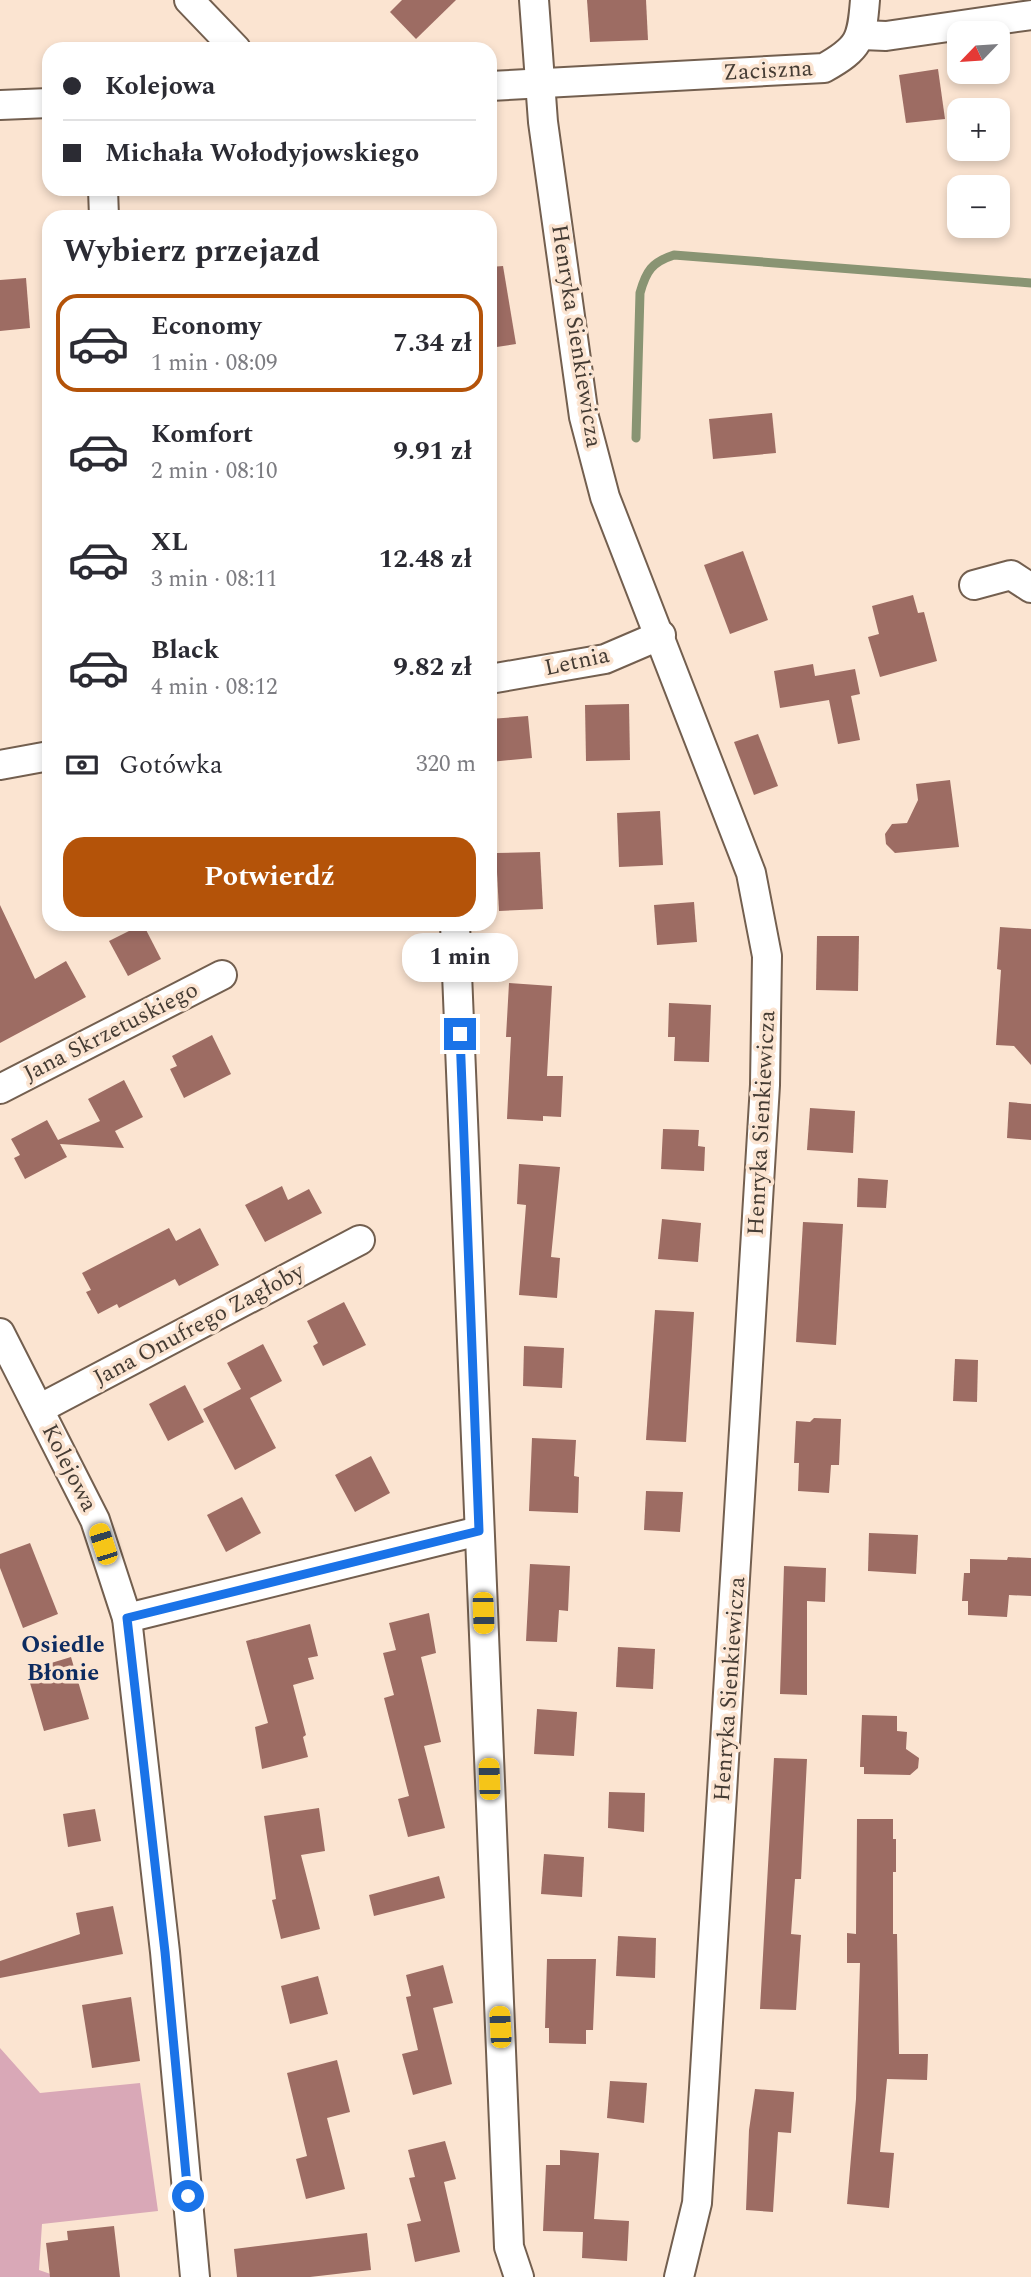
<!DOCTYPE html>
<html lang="pl">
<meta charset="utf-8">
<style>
body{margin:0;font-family:Spectral,serif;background:#f7f7f7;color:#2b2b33;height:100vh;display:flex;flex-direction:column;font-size:26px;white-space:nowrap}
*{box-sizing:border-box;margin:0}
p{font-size:23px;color:#7c7c81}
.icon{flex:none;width:38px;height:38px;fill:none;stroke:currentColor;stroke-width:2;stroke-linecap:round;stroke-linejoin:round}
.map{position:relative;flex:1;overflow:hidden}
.side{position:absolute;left:42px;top:210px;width:455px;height:721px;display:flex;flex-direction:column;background:#fff;border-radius:21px;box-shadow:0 4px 10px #0003}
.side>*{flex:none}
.banner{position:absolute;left:42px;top:42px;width:455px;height:154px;border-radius:21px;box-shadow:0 4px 10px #0003;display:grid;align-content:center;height:154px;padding:0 21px;background:#fff}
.needle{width:46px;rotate:245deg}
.buttons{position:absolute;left:947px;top:21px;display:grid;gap:14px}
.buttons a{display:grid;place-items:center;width:63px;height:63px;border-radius:14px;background:#fff;box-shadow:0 4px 10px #0003;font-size:35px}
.end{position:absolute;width:32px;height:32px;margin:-16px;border:9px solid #1a73e8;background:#fff;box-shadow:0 0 0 4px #fff}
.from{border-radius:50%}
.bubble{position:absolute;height:49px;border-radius:21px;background:#fff;box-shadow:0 4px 10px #0003;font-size:23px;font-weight:700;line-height:49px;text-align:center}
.car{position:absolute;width:21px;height:42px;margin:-21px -10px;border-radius:9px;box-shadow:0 0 5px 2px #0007;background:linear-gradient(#f5c518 24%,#345 0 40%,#f5c518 0 76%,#345 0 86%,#f5c518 0)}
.banner b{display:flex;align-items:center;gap:24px;height:66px;font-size:26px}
.banner b+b{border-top:2px solid #e1e1e2}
.banner i{width:18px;height:18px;background:#2b2b33}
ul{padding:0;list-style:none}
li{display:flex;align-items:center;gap:21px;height:98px;margin:0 14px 10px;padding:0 7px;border:4px solid transparent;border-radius:21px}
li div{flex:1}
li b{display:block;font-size:26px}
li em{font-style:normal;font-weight:700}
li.on{border-color:#b45309}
li>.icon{width:63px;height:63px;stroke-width:1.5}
h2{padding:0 21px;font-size:32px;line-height:84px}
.pay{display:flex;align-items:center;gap:18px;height:77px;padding:0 21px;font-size:26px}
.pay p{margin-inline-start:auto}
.cta{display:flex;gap:14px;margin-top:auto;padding:14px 21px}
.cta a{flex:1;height:80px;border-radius:21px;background:#b45309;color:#fff;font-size:28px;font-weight:700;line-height:80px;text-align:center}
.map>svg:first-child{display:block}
.green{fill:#d9a8b7}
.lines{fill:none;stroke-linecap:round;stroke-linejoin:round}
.stream{stroke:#899473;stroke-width:9}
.building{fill:#9d6c63}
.minor-casing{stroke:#735f4f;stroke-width:32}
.minor{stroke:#fff;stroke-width:28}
.route{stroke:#1a73e8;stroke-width:9}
.labels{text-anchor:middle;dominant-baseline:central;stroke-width:7;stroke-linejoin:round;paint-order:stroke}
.street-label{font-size:23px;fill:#443b33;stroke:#fbe4d1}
.neighbourhood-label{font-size:24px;font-weight:bold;fill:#0d2b60;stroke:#fbe4d1}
</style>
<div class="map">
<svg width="1031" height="2277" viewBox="0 0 1031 2277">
<rect width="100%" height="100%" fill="#fbe4d1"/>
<!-- green -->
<polygon class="green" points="0,2048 40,2093 140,2083 158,2211 42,2224 39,2270 59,2277 0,2277"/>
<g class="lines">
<!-- stream -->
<path class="stream" d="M 636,438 L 640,293 C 646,271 652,262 674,255 L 1031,283"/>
</g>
<!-- building -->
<g class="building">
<polygon points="402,0 456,0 416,39 390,12"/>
<polygon points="587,0 646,0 648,40 590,42"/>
<polygon points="938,69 945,119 906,123 899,75"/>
<polygon points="503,266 516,344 490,348 490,267"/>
<polygon points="26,278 30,328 0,331 0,280"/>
<polygon points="772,413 776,453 713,459 709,419"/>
<polygon points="743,551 768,620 730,634 704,565"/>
<polygon points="913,595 918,613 924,612 937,661 880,677 868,637 879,634 872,606"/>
<polygon points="813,664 815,676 855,669 860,694 851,696 860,740 838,744 829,700 780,708 774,671"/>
<polygon points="629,704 630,760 586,761 585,705"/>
<polygon points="528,716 532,758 490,762 490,719"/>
<polygon points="758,734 778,786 754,795 734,742"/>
<polygon points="950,780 959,847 895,853 886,844 885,834 892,824 907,823 918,800 916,784"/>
<polygon points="660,811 663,865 619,867 617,813"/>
<polygon points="540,852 543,909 499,911 496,853"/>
<polygon points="694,902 697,942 657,945 654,905"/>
<polygon points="0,905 35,979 66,961 86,997 0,1043"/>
<polygon points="143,924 161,959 128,976 109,941"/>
<polygon points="1000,927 1031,929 1031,1065 1014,1046 996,1045 1001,970 997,969"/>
<polygon points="817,936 859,936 858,991 816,990"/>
<polygon points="509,983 552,986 547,1076 563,1076 561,1117 543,1116 543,1121 507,1119 511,1037 506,1037"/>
<polygon points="669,1003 711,1005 709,1062 674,1061 675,1037 668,1037"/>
<polygon points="212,1035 231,1074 184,1098 170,1069 177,1066 172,1056"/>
<polygon points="124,1080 143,1117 115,1131 124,1148 60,1144 67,1157 25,1179 14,1158 20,1155 11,1139 47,1120 58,1140 100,1121 88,1099"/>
<polygon points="1009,1102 1031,1104 1031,1140 1007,1138"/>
<polygon points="810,1108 855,1111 853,1153 807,1150"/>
<polygon points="663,1129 699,1130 698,1146 705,1147 704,1171 661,1169"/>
<polygon points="519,1164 560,1167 551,1257 560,1258 557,1298 519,1295 526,1205 517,1204"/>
<polygon points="858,1178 888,1180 886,1208 857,1207"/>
<polygon points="282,1186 288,1200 309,1189 322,1213 265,1242 245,1205"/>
<polygon points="662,1219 701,1223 698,1262 658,1259"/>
<polygon points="803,1222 843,1224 836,1345 796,1342"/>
<polygon points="169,1228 176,1241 200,1228 219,1265 179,1286 175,1279 119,1308 117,1304 98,1314 86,1292 91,1290 82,1273"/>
<polygon points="344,1302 366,1345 323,1366 313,1346 318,1343 307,1321"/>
<polygon points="655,1310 694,1312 686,1442 646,1440"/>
<polygon points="263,1344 282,1381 250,1398 276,1448 235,1470 203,1409 241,1389 227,1363"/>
<polygon points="524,1346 564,1348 562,1388 523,1386"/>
<polygon points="955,1359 978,1360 977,1402 953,1401"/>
<polygon points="185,1385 204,1422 168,1441 149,1404"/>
<polygon points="814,1418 841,1419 839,1465 831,1465 829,1493 798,1491 799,1463 794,1463 796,1421 810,1422"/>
<polygon points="532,1438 576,1440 574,1476 579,1477 578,1513 529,1511"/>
<polygon points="371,1456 390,1493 355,1512 335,1475"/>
<polygon points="646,1491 683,1492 680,1532 644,1530"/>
<polygon points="242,1497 261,1533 226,1552 207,1515"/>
<polygon points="869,1533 918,1535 916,1574 868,1571"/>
<polygon points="30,1543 58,1614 23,1628 0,1568 0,1554"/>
<polygon points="1008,1557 1031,1558 1031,1596 1009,1595 1007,1617 968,1615 968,1601 962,1601 964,1573 970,1573 970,1559 1007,1560"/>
<polygon points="530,1564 570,1566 568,1611 559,1610 557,1642 526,1641"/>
<polygon points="784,1566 826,1568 825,1602 807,1601 807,1695 780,1694"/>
<polygon points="429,1613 436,1653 421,1657 441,1742 424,1746 445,1828 408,1837 398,1799 409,1796 384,1698 394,1695 383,1653 396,1650 389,1623"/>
<polygon points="310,1624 318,1656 308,1658 314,1679 293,1685 306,1735 303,1737 308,1757 262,1769 255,1727 268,1723 246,1641"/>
<polygon points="618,1647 655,1649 653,1689 616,1687"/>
<polygon points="71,1657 89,1719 44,1731 30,1683 42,1680 38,1667"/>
<polygon points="537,1709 577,1712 574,1756 534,1754"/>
<polygon points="862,1715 897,1716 897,1731 907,1732 906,1749 919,1758 918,1768 910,1775 864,1774 864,1767 860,1767"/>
<polygon points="774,1758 807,1759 801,1879 795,1879 791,1934 801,1935 796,2010 760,2009"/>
<polygon points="609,1792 645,1793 644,1832 608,1828"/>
<polygon points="319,1808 325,1851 301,1855 320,1929 281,1939 272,1900 276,1899 264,1816"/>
<polygon points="95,1809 101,1841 68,1847 63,1814"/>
<polygon points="857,1819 893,1819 893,1839 896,1839 896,1872 893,1872 893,1934 897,1934 899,2054 928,2054 927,2080 887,2079 880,2152 894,2153 889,2208 847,2204 856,2099 860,1963 847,1963 847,1933 856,1934"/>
<polygon points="544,1854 584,1857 582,1897 541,1894"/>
<polygon points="439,1876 445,1898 374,1916 369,1895"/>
<polygon points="113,1906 123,1954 0,1978 0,1961 80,1934 76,1913"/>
<polygon points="618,1936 656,1938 655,1978 616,1976"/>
<polygon points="547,1959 596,1959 593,2030 586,2030 586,2044 549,2043 549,2028 545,2028"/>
<polygon points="443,1965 453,2003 433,2008 452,2084 413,2095 402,2054 418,2050 406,1997 411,1996 406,1975"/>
<polygon points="318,1976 328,2014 290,2024 281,1986"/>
<polygon points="131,1997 140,2061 92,2068 82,2005"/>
<polygon points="337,2060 350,2112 327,2118 345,2189 306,2199 296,2159 307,2156 287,2073"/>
<polygon points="610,2081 647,2083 644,2123 607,2118"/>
<polygon points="755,2089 794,2092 791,2133 778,2132 773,2212 746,2210 749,2130"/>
<polygon points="445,2141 456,2179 444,2182 460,2252 415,2262 407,2224 421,2221 409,2178 415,2177 408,2150"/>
<polygon points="560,2150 599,2153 594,2219 629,2221 627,2261 582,2258 583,2232 543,2231 546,2165 560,2165"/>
<polygon points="114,2226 120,2277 50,2277 46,2243 68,2240 67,2231"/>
<polygon points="367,2233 371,2270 310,2277 237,2277 234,2249"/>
</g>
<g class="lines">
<!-- minor casing -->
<g class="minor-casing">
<g id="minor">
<polyline points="189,0 236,49"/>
<polyline points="534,0 543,122 584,417 605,497 751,873 767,956 765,1085 697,2203 679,2277"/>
<polyline points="862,35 886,36 1031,15"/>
<path d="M 490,86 L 824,68 C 860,48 862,39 865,0"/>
<polyline points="0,105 49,103"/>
<polyline points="103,189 104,217"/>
<polyline points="974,585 1011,575 1031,588"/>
<polyline points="490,679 605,659 661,635"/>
<polyline points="0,765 49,756"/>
<polyline points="455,924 509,2247 519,2277"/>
<polyline points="0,1089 222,975"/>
<polyline points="0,1333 95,1520 127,1618 165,1952 195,2277"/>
<polyline points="39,1409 360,1240"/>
<polyline points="127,1618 479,1531"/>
</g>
</g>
<!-- minor -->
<use href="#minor" class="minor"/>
</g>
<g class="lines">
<!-- route -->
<polyline class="route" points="188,2196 165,1952 127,1618 479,1531 460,1034"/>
</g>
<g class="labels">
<!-- street labels -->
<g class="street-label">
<text transform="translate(768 71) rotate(-3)">Zaciszna</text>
<text transform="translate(576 336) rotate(81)">Henryka Sienkiewicza</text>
<text transform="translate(577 662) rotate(-12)">Letnia</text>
<text transform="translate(111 1032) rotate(-27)">Jana Skrzetuskiego</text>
<text transform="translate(762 1123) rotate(-87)">Henryka Sienkiewicza</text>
<text transform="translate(199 1325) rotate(-28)">Jana Onufrego Zagłoby</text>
<text transform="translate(69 1468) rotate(63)">Kolejowa</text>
<text transform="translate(730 1689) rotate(-86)">Henryka Sienkiewicza</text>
</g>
<!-- neighbourhood labels -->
<g class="neighbourhood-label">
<text x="63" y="1645">Osiedle<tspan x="63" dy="28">Błonie</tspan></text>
</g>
</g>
</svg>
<div class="buttons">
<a><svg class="needle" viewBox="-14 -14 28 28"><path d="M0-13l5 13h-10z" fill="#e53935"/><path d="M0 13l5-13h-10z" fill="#7c7c81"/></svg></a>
<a>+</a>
<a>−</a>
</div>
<i class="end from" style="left:188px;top:2196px"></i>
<i class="end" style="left:460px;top:1034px"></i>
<div class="bubble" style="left:402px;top:933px;width:116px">1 min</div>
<i class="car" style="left:103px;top:1544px;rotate:342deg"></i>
<i class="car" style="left:483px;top:1613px;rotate:178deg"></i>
<i class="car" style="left:489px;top:1779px;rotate:358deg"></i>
<i class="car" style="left:500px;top:2027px;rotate:357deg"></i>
<div class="banner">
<b><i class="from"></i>Kolejowa</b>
<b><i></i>Michała Wołodyjowskiego</b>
</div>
<section class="side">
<h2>Wybierz przejazd</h2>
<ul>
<li class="on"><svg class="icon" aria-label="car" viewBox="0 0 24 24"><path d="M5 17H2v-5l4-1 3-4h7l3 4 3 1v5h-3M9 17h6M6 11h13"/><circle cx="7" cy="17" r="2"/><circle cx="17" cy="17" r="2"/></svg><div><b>Economy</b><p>1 min · 08:09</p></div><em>7.34 zł</em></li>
<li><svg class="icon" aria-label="car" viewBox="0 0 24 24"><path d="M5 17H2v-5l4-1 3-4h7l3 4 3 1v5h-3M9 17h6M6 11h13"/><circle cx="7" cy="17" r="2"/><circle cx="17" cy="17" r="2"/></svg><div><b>Komfort</b><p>2 min · 08:10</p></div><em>9.91 zł</em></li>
<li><svg class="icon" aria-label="car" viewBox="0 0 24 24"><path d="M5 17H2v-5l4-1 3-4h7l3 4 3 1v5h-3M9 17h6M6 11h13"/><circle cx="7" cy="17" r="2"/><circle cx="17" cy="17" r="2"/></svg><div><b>XL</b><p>3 min · 08:11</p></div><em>12.48 zł</em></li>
<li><svg class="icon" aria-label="car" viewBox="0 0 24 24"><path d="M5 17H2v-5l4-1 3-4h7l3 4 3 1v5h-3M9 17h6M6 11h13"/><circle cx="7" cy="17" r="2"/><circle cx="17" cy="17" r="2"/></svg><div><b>Black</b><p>4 min · 08:12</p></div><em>9.82 zł</em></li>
</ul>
<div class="pay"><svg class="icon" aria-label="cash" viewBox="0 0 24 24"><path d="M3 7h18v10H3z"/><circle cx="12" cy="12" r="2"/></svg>Gotówka<p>320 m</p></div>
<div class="cta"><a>Potwierdź</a></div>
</section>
</div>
